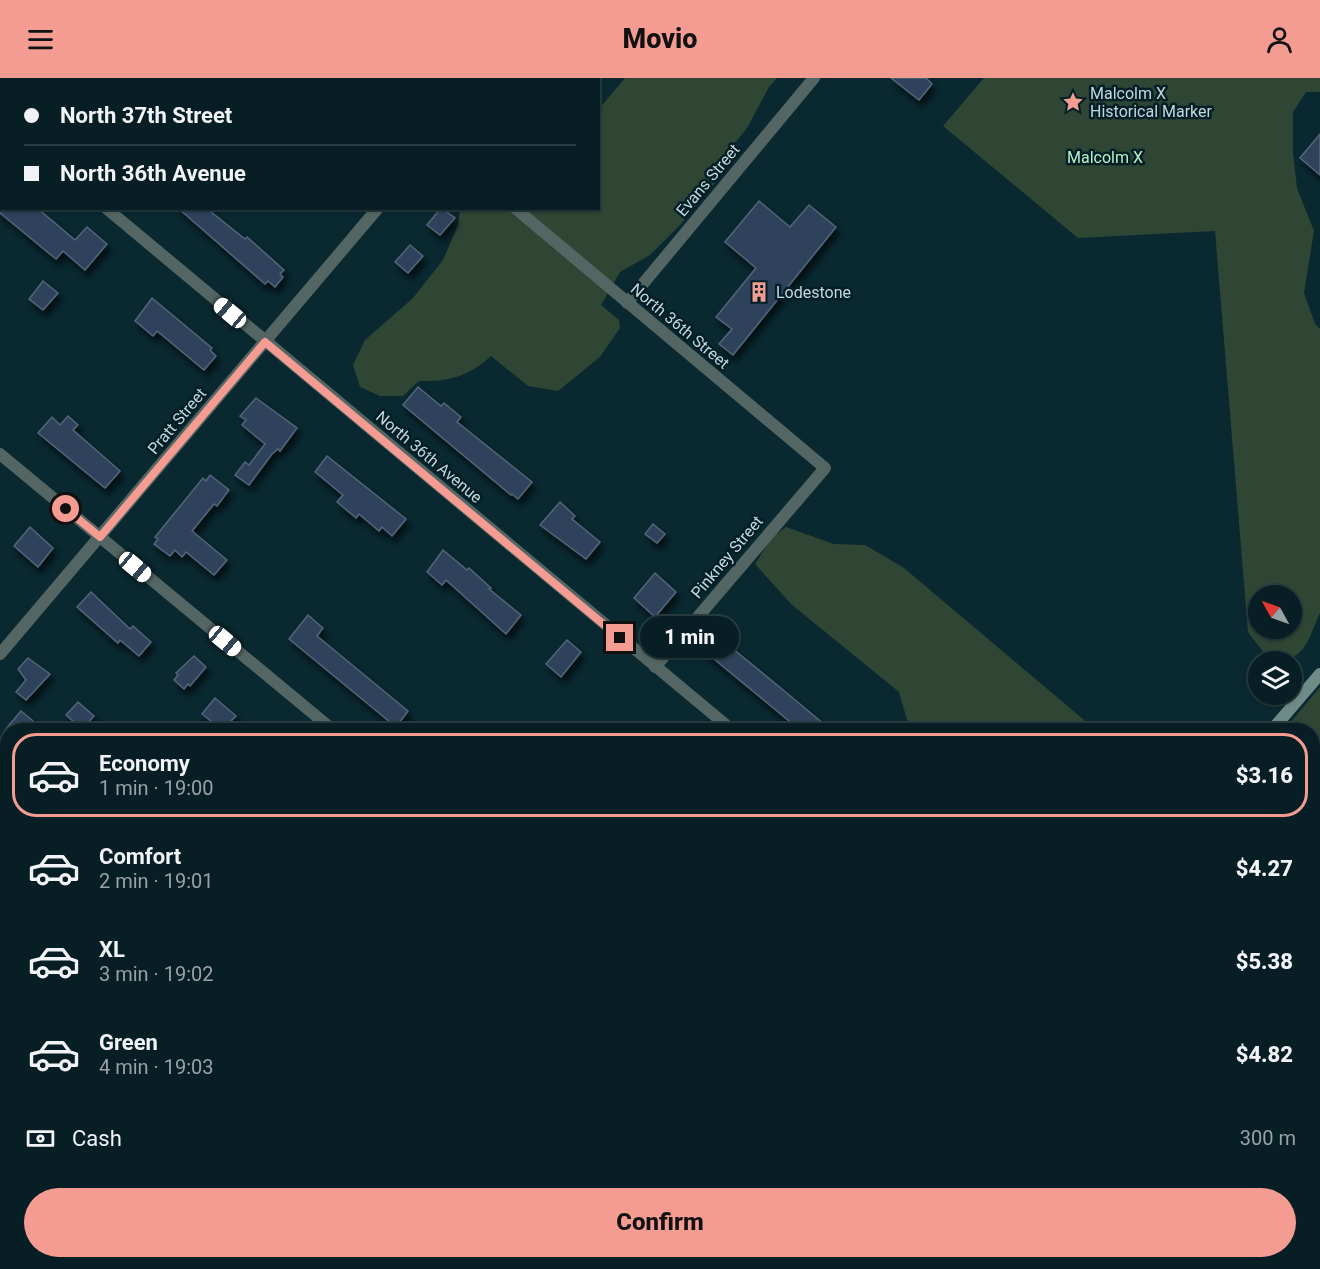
<!DOCTYPE html>
<meta charset="utf-8">
<style>
body{margin:0;font-family:Roboto,sans-serif;background:#152b31;color:#f1f3f6;height:100vh;display:flex;flex-direction:column;font-size:22px;white-space:nowrap}
*{box-sizing:border-box;margin:0}
p{font-size:20px;color:#98a2a6}
.icon{flex:none;width:33px;height:33px;fill:none;stroke:currentColor;stroke-width:2;stroke-linecap:round;stroke-linejoin:round}
.map{position:relative;flex:1;overflow:hidden}
.details{position:absolute;left:0px;top:645px;width:1320px;height:546px;display:flex;flex-direction:column;background:#071e24;border-radius:24px 24px 0 0;box-shadow:0 2px 4px #0004,0 0 0 2px #283c41}
.details>*{flex:none}
.guide{position:absolute;left:0px;top:0px;width:600px;height:132px;box-shadow:0 2px 4px #0004,0 0 0 2px #283c41;display:grid;align-content:center;height:132px;padding:0 24px;background:#071e24}
.needle{width:39px;rotate:310deg}
.tools{position:absolute;left:1248px;top:507px;display:grid;gap:12px}
.tools a{display:grid;place-items:center;width:54px;height:54px;border-radius:50%;background:#071e24;box-shadow:0 2px 4px #0004,0 0 0 2px #283c41;font-size:30px}
.end{position:absolute;width:27px;height:27px;margin:-14px;border:8px solid #f59c92;background:#111;box-shadow:0 0 0 3px #111}
.from{border-radius:50%}
.bubble{position:absolute;height:42px;border-radius:21px;background:#071e24;box-shadow:0 2px 4px #0004,0 0 0 2px #283c41;font-size:20px;font-weight:800;line-height:42px;text-align:center}
.car{position:absolute;width:18px;height:36px;margin:-18px -9px;border-radius:8px;box-shadow:0 0 4px 2px #0007;background:linear-gradient(#fff 24%,#345 0 40%,#fff 0 76%,#345 0 86%,#fff 0)}
.guide b{display:flex;align-items:center;gap:21px;height:57px;font-size:22px}
.guide b+b{border-top:2px solid #283c41}
.guide i{width:15px;height:15px;background:#f1f3f6}
ul{padding:10px 0 0;list-style:none}
li{display:flex;align-items:center;gap:18px;height:84px;margin:0 12px 9px;padding:0 12px;border:3px solid transparent;border-radius:24px}
li div{flex:1}
li b{display:block;font-size:22px}
li em{font-style:normal;font-weight:800}
li.selected{border-color:#f59c92}
li>.icon{width:54px;height:54px;stroke-width:1.5}
.pay{display:flex;align-items:center;gap:15px;height:66px;padding:0 24px;font-size:22px}
.pay p{margin-inline-start:auto}
.cta{display:flex;gap:12px;margin-top:auto;padding:12px 24px}
.cta a{flex:1;height:69px;border-radius:36px;background:#f59c92;color:#111;font-size:24px;font-weight:800;line-height:69px;text-align:center}
header{display:flex;justify-content:space-between;align-items:center;height:78px;padding:0 24px;background:#f59c92;color:#111;font-size:27px;font-weight:800}
.map>svg:first-child{display:block}
.green{fill:#2f4635;fill-rule:evenodd}
.building{fill:#2e435b;stroke:#536579;stroke-width:1.5;filter:url(#shadow)}
.lines{fill:none;stroke-linecap:round;stroke-linejoin:round}
.street{stroke:#546663;stroke-width:12}
.secondary{stroke:#6e8b87;stroke-width:12}
.route{stroke:#f59c92;stroke-width:8}
.labels{text-anchor:middle;dominant-baseline:central;stroke-width:5;stroke-linejoin:round;paint-order:stroke}
.poi-label{font-size:16px;fill:#c6d7dc;stroke:#011f26;text-anchor:start}
.park-label{font-size:16px;fill:#baf0c7;stroke:#011f26}
.street-label{font-size:16px;fill:#c6d7dc;stroke:#011f26}
</style>
<header><svg class="icon" aria-label="menu" viewBox="0 0 24 24"><path d="M4 6h16M4 12h16M4 18h16"/></svg>Movio<svg class="icon" aria-label="person" viewBox="0 0 24 24"><circle cx="12" cy="8" r="4"/><path d="M4 21q1-7 8-7t8 7"/></svg></header>
<div class="map">
<svg width="1320" height="1191" viewBox="0 0 1320 1191">
<defs>
<filter id="shadow"><feDropShadow dx="3.5" dy="6" stdDeviation="3" flood-color="#0009"/></filter>
</defs>
<rect width="100%" height="100%" fill="#092830"/>
<!-- green -->
<g class="green">
<path d="M 625,0 L 777,0 L 769,9 L 747,50 L 727,75 L 718,101 L 680,147 L 650,177 L 620,194 L 601,227 L 619,242 L 620,250 L 600,279 L 558,313 L 528,308 L 491,278 C 470,298 448,304 419,303 L 403,318 L 380,318 L 360,309 L 353,287 L 365,262 L 413,220 L 443,182 L 458,147 L 460,131 L 598,130 L 599,31 Z"/>
<path d="M 984,0 L 1320,0 L 1320,14 L 1306,14 L 1293,34 L 1293,75 L 1297,110 L 1314,153 L 1304,215 L 1315,246 L 1320,251 L 1320,535 C 1307,563 1306,584 1270,583 L 1248,554 L 1215,153 L 1078,160 L 943,48 ZM 1258,518 L 1292,518 L 1292,550 L 1258,550 Z"/>
<polygon points="786,449 834,466 865,467 904,490 1096,652 910,652 899,614 791,526 755,486 771,460"/>
<polygon points="1320,609 1320,822 1312,815 1312,652 1284,652"/>
<polygon points="1320,849 1320,895 1313,883 1313,855"/>
<polygon points="1320,940 1320,1191 933,1191 929,1184 1312,1184 1312,957"/>
</g>
<!-- building -->
<g class="building">
<polygon points="891,0 926,0 932,6 919,22"/>
<polygon points="1320,56 1320,97 1300,80"/>
<polygon points="759,123 790,149 809,127 836,149 733,277 719,266 732,251 716,239 756,190 725,164"/>
<polygon points="0,130 37,130 75,162 87,149 107,166 85,192 63,173 56,181 0,135"/>
<polygon points="178,130 206,130 245,161 247,159 284,192 280,196 283,199 275,209 268,203 265,206"/>
<polygon points="441,130 455,140 440,157 427,147"/>
<polygon points="410,167 423,178 408,195 395,184"/>
<polygon points="43,203 58,215 43,232 29,221"/>
<polygon points="152,220 212,270 210,272 216,278 204,292 157,253 153,258 135,243"/>
<polygon points="418,309 441,328 444,325 461,339 457,344 532,404 518,421 512,416 511,417 403,327"/>
<polygon points="256,320 297,350 280,373 278,371 272,376 249,407 235,397 245,384 249,387 265,366 242,347 246,342 240,338"/>
<polygon points="68,338 78,347 73,352 120,393 105,410 38,355 52,339 60,347"/>
<polygon points="327,378 406,441 392,458 382,449 379,453 359,436 356,440 337,424 343,417 315,394"/>
<polygon points="210,397 229,412 217,428 214,426 192,453 227,482 214,497 186,474 182,479 175,472 170,478 154,466 158,461 155,459 203,400 206,403"/>
<polygon points="560,424 575,438 572,441 600,464 586,481 540,447"/>
<polygon points="653,446 665,456 657,465 645,456"/>
<polygon points="30,449 53,470 38,489 14,468"/>
<polygon points="443,472 467,492 469,490 491,510 489,511 521,537 506,556 446,502 442,507 427,494"/>
<polygon points="655,495 676,514 655,539 634,520"/>
<polygon points="91,514 130,551 133,548 151,564 139,578 120,562 118,565 77,529"/>
<polygon points="308,537 323,550 317,558 408,633 396,649 289,561"/>
<polygon points="716,557 788,616 831,652 800,652 720,586 703,572"/>
<polygon points="567,562 581,574 561,599 546,586"/>
<polygon points="194,578 206,589 190,608 188,606 184,611 174,602 178,597 176,595"/>
<polygon points="28,580 50,596 26,622 16,614 26,602 18,591"/>
<polygon points="215,620 236,638 231,643 242,652 222,652 202,636"/>
<polygon points="78,624 94,638 82,651 66,637"/>
<polygon points="21,633 44,652 5,652"/>
</g>
<g class="lines">
<!-- street -->
<g class="street">
<polyline points="359,0 360,2"/>
<polyline points="486,2 488,0"/>
<polyline points="0,42 2,43"/>
<polyline points="106,130 732,652"/>
<polyline points="515,130 825,390 655,589"/>
<polyline points="627,225 814,0"/>
<polyline points="0,376 333,652"/>
<polyline points="0,576 378,130"/>
<polyline points="0,708 8,714"/>
<polyline points="0,1039 8,1045"/>
<polyline points="174,1184 183,1191"/>
<polyline points="572,1184 580,1191"/>
<polyline points="145,1191 151,1184"/>
</g>
<!-- secondary -->
<g class="secondary">
<polyline points="1272,652 1320,596"/>
<polyline points="815,1191 822,1184"/>
</g>
</g>
<g class="lines">
<!-- route -->
<polyline class="route" points="66,431 100,459 265,264 620,560"/>
</g>
<!-- icons -->
<defs>
<g id="sight-bare" transform="scale(1.62)"><path d="M0-6L1.8-2.2L6-1.7L2.9 1.2L3.7 5.4L0 3.3L-3.7 5.4L-2.9 1.2L-6-1.7L-1.8-2.2Z" fill="#f59c92" stroke="#011f26" stroke-width="2.5" paint-order="stroke"/></g>
<g id="building-bare" transform="scale(1.62)"><path d="M-4-6H4V6H1V3H-1V6H-4ZM-2.5-4.3h1.7v1.8h-1.7ZM.8-4.3h1.7v1.8H.8ZM-2.5-1h1.7V.8h-1.7ZM.8-1h1.7V.8H.8Z" fill="#f59c92" stroke="#011f26" stroke-width="2.5" paint-order="stroke"/></g>
</defs>
<g fill-rule="evenodd">
<use href="#sight-bare" x="1073" y="24"/>
<use href="#building-bare" x="759" y="214"/>
</g>
<g class="labels">
<!-- poi labels -->
<g class="poi-label">
<text x="1090" y="15">Malcolm X<tspan x="1090" dy="18">Historical Marker</tspan></text>
<text x="776" y="214">Lodestone</text>
</g>
<!-- park labels -->
<g class="park-label">
<text x="1105" y="79">Malcolm X</text>
</g>
<!-- street labels -->
<g class="street-label">
<text transform="translate(708 102) rotate(-50)">Evans Street</text>
<text transform="translate(680 248) rotate(40)">North 36th Street</text>
<text transform="translate(177 343) rotate(-50)">Pratt Street</text>
<text transform="translate(429 379) rotate(40)">North 36th Avenue</text>
<text transform="translate(727 479) rotate(-50)">Pinkney Street</text>
</g>
</g>
</svg>
<div class="tools">
<a><svg class="needle" viewBox="-14 -14 28 28"><path d="M0-13l5 13h-10z" fill="#e53935"/><path d="M0 13l5-13h-10z" fill="#98a2a6"/></svg></a>
<a><svg class="icon" aria-label="layers" viewBox="0 0 24 24"><path d="M12 4l9 5-9 5-9-5zM3 14l9 5 9-5"/></svg></a>
</div>
<i class="end from" style="left:66px;top:431px"></i>
<i class="end" style="left:620px;top:560px"></i>
<div class="bubble" style="left:640px;top:538px;width:99px">1 min</div>
<i class="car" style="left:230px;top:235px;rotate:310deg"></i>
<i class="car" style="left:135px;top:489px;rotate:130deg"></i>
<i class="car" style="left:225px;top:563px;rotate:130deg"></i>
<div class="guide">
<b><i class="from"></i>North 37th Street</b>
<b><i></i>North 36th Avenue</b>
</div>
<section class="details">
<ul>
<li class="selected"><svg class="icon" aria-label="car" viewBox="0 0 24 24"><path d="M5 17H2v-5l4-1 3-4h7l3 4 3 1v5h-3M9 17h6M6 11h13"/><circle cx="7" cy="17" r="2"/><circle cx="17" cy="17" r="2"/></svg><div><b>Economy</b><p>1 min · 19:00</p></div><em>$3.16</em></li>
<li><svg class="icon" aria-label="car" viewBox="0 0 24 24"><path d="M5 17H2v-5l4-1 3-4h7l3 4 3 1v5h-3M9 17h6M6 11h13"/><circle cx="7" cy="17" r="2"/><circle cx="17" cy="17" r="2"/></svg><div><b>Comfort</b><p>2 min · 19:01</p></div><em>$4.27</em></li>
<li><svg class="icon" aria-label="car" viewBox="0 0 24 24"><path d="M5 17H2v-5l4-1 3-4h7l3 4 3 1v5h-3M9 17h6M6 11h13"/><circle cx="7" cy="17" r="2"/><circle cx="17" cy="17" r="2"/></svg><div><b>XL</b><p>3 min · 19:02</p></div><em>$5.38</em></li>
<li><svg class="icon" aria-label="car" viewBox="0 0 24 24"><path d="M5 17H2v-5l4-1 3-4h7l3 4 3 1v5h-3M9 17h6M6 11h13"/><circle cx="7" cy="17" r="2"/><circle cx="17" cy="17" r="2"/></svg><div><b>Green</b><p>4 min · 19:03</p></div><em>$4.82</em></li>
</ul>
<div class="pay"><svg class="icon" aria-label="cash" viewBox="0 0 24 24"><path d="M3 7h18v10H3z"/><circle cx="12" cy="12" r="2"/></svg>Cash<p>300 m</p></div>
<div class="cta"><a>Confirm</a></div>
</section>
</div>
